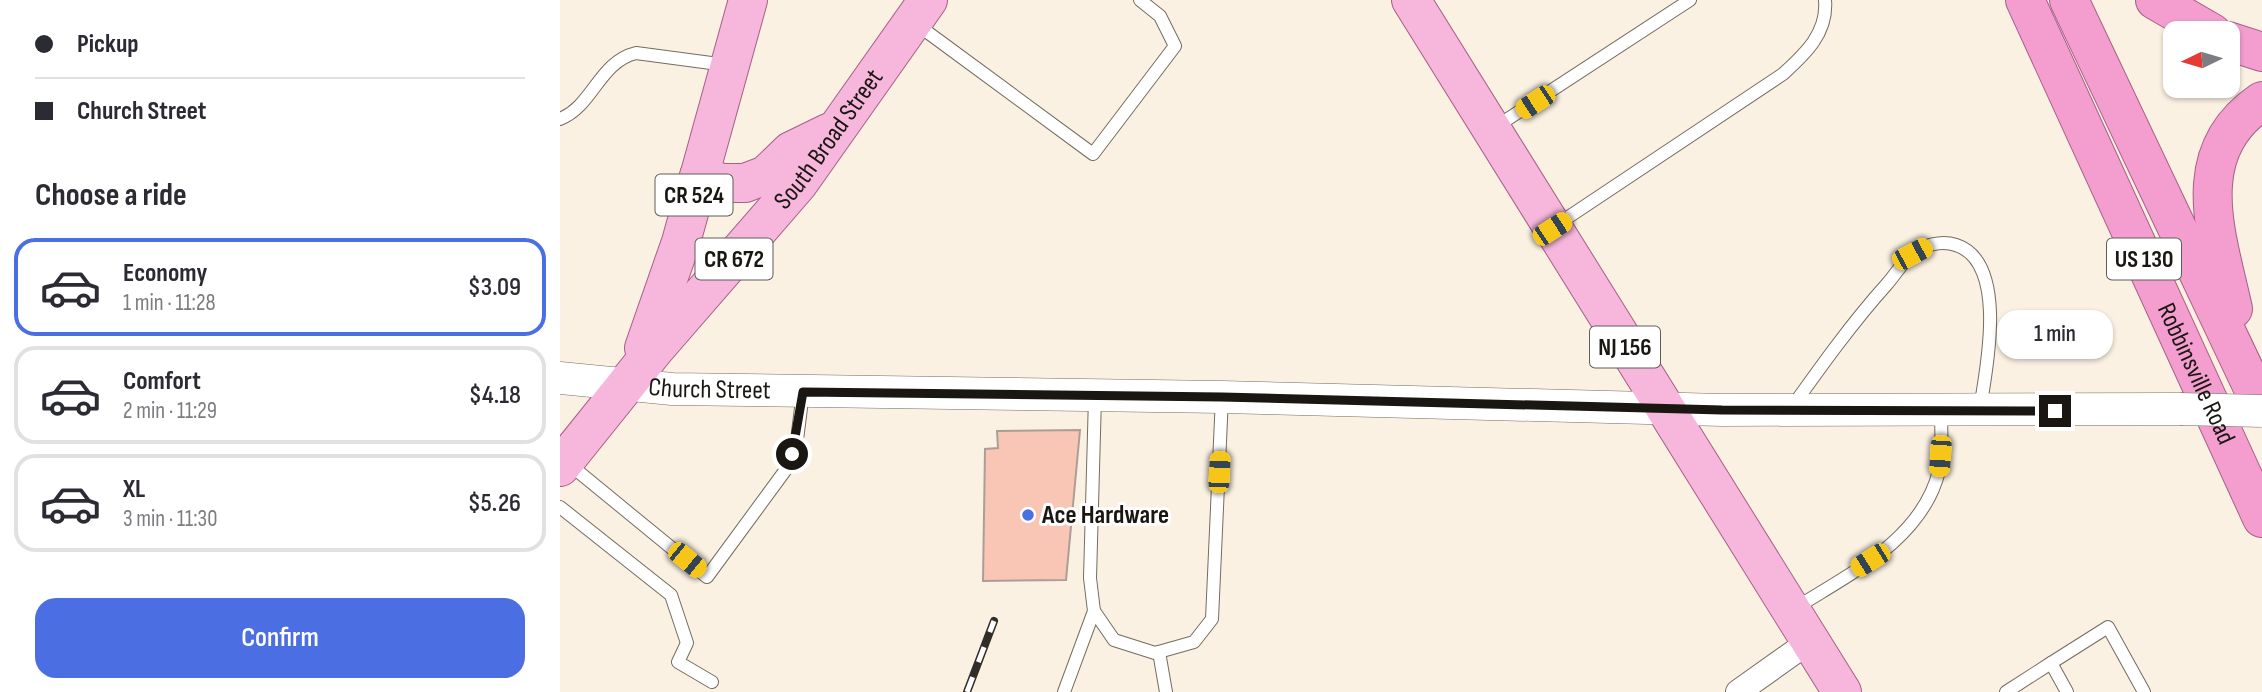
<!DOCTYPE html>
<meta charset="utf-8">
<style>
body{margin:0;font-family:"Sofia Sans Condensed",sans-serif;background:#f7f7f7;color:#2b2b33;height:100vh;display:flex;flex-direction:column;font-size:26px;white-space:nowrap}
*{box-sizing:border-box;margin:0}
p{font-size:23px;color:#7c7c81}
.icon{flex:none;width:38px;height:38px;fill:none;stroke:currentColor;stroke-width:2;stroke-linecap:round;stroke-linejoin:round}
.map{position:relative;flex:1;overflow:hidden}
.sheet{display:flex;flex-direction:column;background:#fff;width:560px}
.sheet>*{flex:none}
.hud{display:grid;align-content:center;height:154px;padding:0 35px;background:#fff}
.needle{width:46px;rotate:265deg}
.buttons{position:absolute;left:1603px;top:21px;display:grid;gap:14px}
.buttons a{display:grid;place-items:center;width:77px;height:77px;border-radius:14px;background:#fff;box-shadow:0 2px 5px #0004;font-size:35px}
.end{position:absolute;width:32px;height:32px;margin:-16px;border:9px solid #1a1712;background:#fff;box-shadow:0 0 0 4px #fff}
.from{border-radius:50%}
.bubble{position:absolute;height:49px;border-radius:21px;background:#fff;box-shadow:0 2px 5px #0004;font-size:23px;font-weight:600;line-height:49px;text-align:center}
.car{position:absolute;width:21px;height:42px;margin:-21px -10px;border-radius:9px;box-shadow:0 0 5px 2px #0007;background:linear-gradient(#f5c518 24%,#345 0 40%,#f5c518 0 76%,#345 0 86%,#f5c518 0)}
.hud b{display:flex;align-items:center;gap:24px;height:66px;font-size:26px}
.hud b+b{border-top:2px solid #e1e1e2}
.hud i{width:18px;height:18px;background:#2b2b33}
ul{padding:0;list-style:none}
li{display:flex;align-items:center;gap:21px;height:98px;margin:0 14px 10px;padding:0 21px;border:4px solid #e1e1e2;border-radius:21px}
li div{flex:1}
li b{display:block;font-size:26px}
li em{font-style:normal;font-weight:600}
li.active{border-color:#4b6fe2}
li>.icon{width:63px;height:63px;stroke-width:1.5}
h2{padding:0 35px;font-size:32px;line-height:84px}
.button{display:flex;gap:14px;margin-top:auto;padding:14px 35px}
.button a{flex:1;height:80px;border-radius:21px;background:#4b6fe2;color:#fff;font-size:28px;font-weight:600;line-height:80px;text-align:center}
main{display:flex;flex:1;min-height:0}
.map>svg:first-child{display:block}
.building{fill:#f9c5b5;stroke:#ad9d97;stroke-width:2}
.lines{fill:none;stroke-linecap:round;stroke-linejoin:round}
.service-casing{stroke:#746c60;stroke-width:14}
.minor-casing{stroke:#746c60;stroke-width:26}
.tertiary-casing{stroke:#746c60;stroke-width:33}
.primary-casing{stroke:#a65f86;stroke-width:40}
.trunk-casing{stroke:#a65f86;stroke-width:40}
.service{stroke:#fff;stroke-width:12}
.minor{stroke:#fff;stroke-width:24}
.tertiary{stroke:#fff;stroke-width:32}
.primary{stroke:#f7b6dc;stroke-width:38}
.trunk{stroke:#f49ed0;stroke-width:38}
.rail-casing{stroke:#312d27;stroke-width:8}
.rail{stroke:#fff;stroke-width:5;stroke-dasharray:16;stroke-linecap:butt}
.tertiary-bridge-casing{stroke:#746c60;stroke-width:33;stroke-linecap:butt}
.tertiary-bridge{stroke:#fff;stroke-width:32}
.route{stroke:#1a1712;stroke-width:9}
.poi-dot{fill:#4b6fe2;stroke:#fff;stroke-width:2.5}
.labels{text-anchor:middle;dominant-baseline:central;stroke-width:6;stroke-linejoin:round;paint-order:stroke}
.shield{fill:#fff;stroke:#5f5d59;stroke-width:2}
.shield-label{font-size:24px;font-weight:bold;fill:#1a1712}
.street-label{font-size:26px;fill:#1a1712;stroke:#fff}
.poi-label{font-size:26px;font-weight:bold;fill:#1a1712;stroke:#fff;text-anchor:start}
</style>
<main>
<section class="sheet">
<div class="hud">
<b><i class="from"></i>Pickup</b>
<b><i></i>Church Street</b>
</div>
<h2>Choose a ride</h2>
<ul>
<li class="active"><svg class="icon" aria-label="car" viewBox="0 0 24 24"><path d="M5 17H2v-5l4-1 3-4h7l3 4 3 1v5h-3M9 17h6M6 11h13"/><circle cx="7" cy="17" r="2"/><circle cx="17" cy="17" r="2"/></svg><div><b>Economy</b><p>1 min · 11:28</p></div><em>$3.09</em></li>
<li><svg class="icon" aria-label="car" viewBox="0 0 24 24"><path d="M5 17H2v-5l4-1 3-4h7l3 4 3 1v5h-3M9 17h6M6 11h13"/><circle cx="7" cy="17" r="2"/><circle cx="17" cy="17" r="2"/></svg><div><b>Comfort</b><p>2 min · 11:29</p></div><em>$4.18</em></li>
<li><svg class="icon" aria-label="car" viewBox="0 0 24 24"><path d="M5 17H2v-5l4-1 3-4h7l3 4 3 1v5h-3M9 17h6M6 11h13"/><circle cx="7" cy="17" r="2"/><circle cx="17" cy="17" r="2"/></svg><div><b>XL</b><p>3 min · 11:30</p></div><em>$5.26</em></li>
</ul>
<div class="button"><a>Confirm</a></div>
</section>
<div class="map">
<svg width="1702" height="692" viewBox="0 0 1702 692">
<rect width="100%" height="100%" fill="#faf1e2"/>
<!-- building -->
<polygon class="building" points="520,430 506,580 423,581 425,449 438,448 437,431"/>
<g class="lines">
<!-- service casing -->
<g class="service-casing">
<g id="service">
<polyline points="355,23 533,154 615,46 600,16 580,0"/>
<path d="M 0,119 C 33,106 39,62 76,53 L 166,65"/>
<polyline points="934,128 1130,0"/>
<path d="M 995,226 L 1223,74 C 1245,54 1268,33 1265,0"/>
<path d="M 1232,407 C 1262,365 1292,323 1327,284 C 1335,275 1342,263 1351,255 C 1363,245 1381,240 1396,245 C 1448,262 1427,367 1420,408"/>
<polyline points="9,464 147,577 227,468 237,440 243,392"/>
<polyline points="0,507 111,595 127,643 118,662 152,682"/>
<path d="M 1234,609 C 1289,574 1362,540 1379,471 C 1383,452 1381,431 1381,412"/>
<polyline points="534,611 554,640 595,653 634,642 652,619 662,397"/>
<polyline points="599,652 606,692"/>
<polyline points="1491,663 1548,627 1584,692"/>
<polyline points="504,692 534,611 530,578 535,397"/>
<polyline points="1446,692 1491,663 1507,692"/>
</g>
</g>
<!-- minor casing -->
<g class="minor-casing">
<polyline id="minor" points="1178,692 1250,641"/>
</g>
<!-- tertiary casing -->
<g class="tertiary-casing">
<g id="tertiary">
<path id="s1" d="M 0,378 L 112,389 L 662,397 L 1162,410 L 1620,409"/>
</g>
</g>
<!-- primary casing -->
<g class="primary-casing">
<g id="primary">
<polyline points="851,0 1282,692"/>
<polyline points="139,176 162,183 185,183 206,175 231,151 268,133"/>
<polyline points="84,348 121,242 188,0"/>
<path id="s2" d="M 0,467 L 94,350 L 238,184 L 368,0"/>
</g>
</g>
<!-- trunk casing -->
<g class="trunk-casing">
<g id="trunk">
<path id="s3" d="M 1465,0 L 1702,518"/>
<polyline points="1509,0 1702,407"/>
<polyline points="1595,0 1652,33"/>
<polyline points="1668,41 1702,52"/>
<path d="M 1673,309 C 1657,235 1625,153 1702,101"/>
</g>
</g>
<!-- service -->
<use href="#service" class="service"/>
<!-- minor -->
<use href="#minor" class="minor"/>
<!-- tertiary -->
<use href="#tertiary" class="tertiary"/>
<!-- primary -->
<use href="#primary" class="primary"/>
<!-- trunk -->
<use href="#trunk" class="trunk"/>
<!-- rail casing -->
<g class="rail-casing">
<polyline id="rail" points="407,692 434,621"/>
</g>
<!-- rail -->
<use href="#rail" class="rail"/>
<!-- tertiary-bridge casing -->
<g class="tertiary-bridge-casing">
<polyline id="tertiary-bridge" points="1620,409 1702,411"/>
</g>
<!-- tertiary-bridge -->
<use href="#tertiary-bridge" class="tertiary-bridge"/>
</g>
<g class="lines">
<!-- route -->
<polyline class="route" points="232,454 243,392 662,397 1162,410 1495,411"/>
</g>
<!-- markers -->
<circle class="poi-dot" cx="468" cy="515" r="7"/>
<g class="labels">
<!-- shield labels -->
<g class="shield">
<rect x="95.5" y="174.5" width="77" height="41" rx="5"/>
<rect x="135.5" y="238.5" width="77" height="41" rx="5"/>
<rect x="1547" y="238.5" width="74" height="41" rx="5"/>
<rect x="1030" y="326.5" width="70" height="41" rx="5"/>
</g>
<g class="shield-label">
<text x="134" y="195">CR 524</text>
<text x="174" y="259">CR 672</text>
<text x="1584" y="259">US 130</text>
<text x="1065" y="347">NJ 156</text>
</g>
<!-- street labels -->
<g class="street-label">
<text stroke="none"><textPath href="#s2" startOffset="424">South Broad Street</textPath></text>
<text stroke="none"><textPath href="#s3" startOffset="411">Robbinsville Road</textPath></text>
<text stroke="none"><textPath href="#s1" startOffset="150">Church Street</textPath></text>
</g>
<!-- poi labels -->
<g class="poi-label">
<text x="482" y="515">Ace Hardware</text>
</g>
</g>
</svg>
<div class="buttons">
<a><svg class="needle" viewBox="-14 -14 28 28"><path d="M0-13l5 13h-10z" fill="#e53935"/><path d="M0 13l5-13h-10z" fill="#7c7c81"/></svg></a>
</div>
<i class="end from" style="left:232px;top:454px"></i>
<i class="end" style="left:1495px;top:411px"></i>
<div class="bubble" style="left:1437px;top:310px;width:116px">1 min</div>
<i class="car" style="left:975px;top:102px;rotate:237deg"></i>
<i class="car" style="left:992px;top:229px;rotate:57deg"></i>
<i class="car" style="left:1352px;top:254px;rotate:62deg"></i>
<i class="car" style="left:1380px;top:456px;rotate:184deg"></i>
<i class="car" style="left:659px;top:472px;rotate:3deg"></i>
<i class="car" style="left:127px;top:560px;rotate:129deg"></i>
<i class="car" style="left:1310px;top:560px;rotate:238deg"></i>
</div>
</main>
